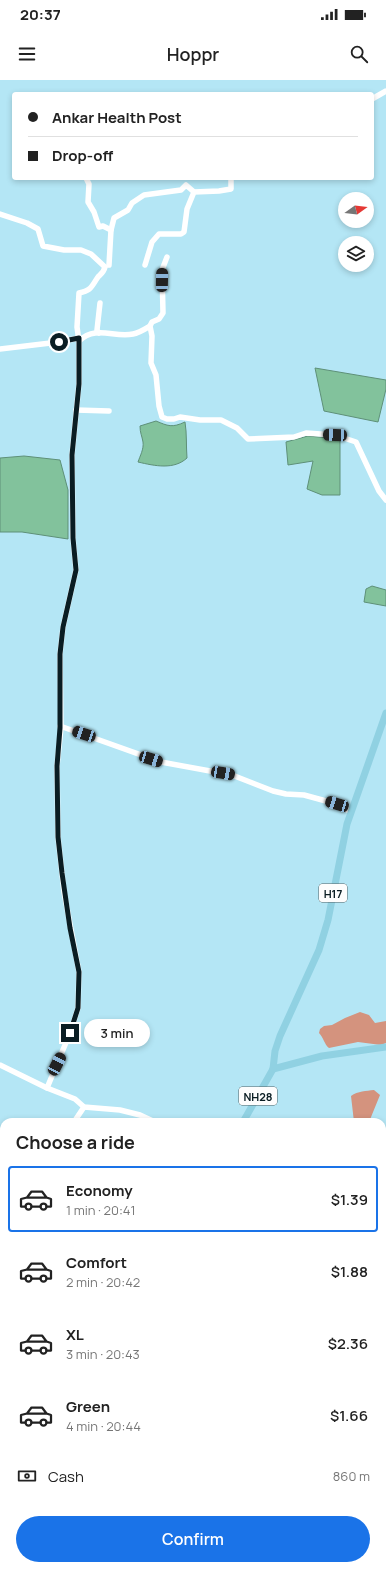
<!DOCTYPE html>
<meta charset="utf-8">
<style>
body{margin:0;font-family:Manrope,sans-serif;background:#f2f2f2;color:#222;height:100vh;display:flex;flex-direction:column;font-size:15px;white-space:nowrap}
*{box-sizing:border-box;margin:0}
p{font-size:13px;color:#767676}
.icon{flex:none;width:22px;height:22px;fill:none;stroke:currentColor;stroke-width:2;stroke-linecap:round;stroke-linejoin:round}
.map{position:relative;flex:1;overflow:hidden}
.panel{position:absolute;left:0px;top:1038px;width:386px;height:452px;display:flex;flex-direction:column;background:#fff;border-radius:12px 12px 0 0;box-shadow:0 2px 6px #0003}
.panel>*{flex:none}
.top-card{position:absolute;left:12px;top:12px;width:362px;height:88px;border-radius:4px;box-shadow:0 2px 6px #0003;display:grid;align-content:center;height:88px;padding:0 16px;background:#fff}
.needle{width:26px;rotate:75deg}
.fabs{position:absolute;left:338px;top:112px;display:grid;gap:8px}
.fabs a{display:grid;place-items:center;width:36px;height:36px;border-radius:50%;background:#fff;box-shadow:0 2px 6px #0003;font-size:20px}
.end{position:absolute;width:18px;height:18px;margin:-9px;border:5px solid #0a1d23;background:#fff;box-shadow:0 0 0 2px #fff}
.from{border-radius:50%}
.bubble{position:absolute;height:28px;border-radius:14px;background:#fff;box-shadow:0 2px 6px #0003;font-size:13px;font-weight:600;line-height:28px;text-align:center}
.car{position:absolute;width:12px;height:24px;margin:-12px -6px;border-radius:5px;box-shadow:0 0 3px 1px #0007;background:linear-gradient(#222 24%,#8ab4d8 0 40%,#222 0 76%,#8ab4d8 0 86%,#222 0)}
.top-card b{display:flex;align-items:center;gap:14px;height:38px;font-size:15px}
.top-card b+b{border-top:1px solid #e0e0e0}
.top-card i{width:10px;height:10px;background:#222}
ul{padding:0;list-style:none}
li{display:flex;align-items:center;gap:12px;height:66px;margin:0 8px 6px;padding:0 8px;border:2px solid transparent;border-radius:4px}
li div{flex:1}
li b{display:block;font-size:15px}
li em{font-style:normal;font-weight:600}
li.selected{border-color:#1a73e8}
li>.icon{width:36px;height:36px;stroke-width:1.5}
h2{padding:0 16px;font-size:18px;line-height:48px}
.pay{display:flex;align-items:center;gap:10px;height:44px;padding:0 16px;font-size:15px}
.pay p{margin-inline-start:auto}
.action{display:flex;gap:8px;margin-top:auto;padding:8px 16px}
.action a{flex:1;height:46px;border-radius:24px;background:#1a73e8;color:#fff;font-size:16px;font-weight:600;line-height:46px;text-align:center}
.status{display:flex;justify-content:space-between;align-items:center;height:28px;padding:0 20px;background:#fff;direction:ltr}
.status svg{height:11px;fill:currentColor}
header{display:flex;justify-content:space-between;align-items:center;height:52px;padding:0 16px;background:#fff;font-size:18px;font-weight:600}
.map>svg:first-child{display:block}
.forest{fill:#d4937e}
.water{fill:#82c29c;stroke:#5e9078}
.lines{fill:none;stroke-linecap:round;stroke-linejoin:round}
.minor{stroke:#fff;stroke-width:5.5}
.major{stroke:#90d1e2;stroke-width:7}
.route{stroke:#0a1d23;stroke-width:5}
.labels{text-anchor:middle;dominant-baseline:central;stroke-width:3;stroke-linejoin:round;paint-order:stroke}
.shield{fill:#fdfdfd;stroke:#536064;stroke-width:1}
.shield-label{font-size:11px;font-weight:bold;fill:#0a1d23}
</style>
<div class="status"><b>20:37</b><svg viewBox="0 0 49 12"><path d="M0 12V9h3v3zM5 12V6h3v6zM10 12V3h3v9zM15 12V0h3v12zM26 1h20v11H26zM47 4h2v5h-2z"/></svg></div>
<header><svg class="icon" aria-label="menu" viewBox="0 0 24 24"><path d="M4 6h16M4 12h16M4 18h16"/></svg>Hoppr<svg class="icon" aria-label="search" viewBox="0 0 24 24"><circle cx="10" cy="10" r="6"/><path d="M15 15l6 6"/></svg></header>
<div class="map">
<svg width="386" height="1490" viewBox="0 0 386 1490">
<rect width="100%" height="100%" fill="#b4e6f5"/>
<!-- forest -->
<g class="forest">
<path d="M 360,932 L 369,935 L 375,943 L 386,941 L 386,963 L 381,965 L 358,962 L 329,968 C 324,964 324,958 319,953 L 320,949 L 324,946 L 332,945 L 345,938 Z"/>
<path d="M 374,1010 L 380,1015 L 369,1042 L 354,1042 L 351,1016 C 358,1011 366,1011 374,1010 Z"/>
<polygon points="0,1193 4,1193 4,1291 0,1293"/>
</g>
<!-- water -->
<g class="water">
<polygon points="315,288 386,300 386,309 378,342 324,331"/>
<path d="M 156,341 C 168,346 172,348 185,342 C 187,354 186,366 187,378 C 174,390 155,386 138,382 C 140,376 144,369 143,362 C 142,356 140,353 140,346 Z"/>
<polygon points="308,356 340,359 340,415 322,415 307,409 313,381 288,385 286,362"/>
<polygon points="24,376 60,380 68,410 68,459 22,452 0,452 0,378"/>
<polygon points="372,506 386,510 386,526 364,522 366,509"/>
</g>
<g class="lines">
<!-- minor -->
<g class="minor">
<polyline points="372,19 386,11"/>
<polyline points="86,98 89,104 88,122 94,132 99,147 103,146 111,150"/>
<path d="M 0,134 L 27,143 L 38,149 L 43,166 L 64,170 L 81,170 L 91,174 L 105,187 C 104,192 101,194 98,197 C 91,207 92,210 79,213 L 77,247 L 79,261 L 79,304 L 72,375 L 73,458 L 76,490 L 63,547 L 60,574 L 61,648 L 57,686 L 58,757 L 64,812 L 79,892 L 78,928 L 70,953 L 47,1008"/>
<polyline points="109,185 111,150 114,138 128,130 132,123 144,115 181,110 186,105 194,112"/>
<polyline points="145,185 152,162 159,154 181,154 184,152 187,129 194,112 219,111 231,109 231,98"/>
<polyline points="150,246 152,256 151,283 156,295 159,326 162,337 167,339 174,339 180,337 200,340 221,340 237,348 248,359 294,357 306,353 335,355 356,362 379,411 386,420"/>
<polyline points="99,253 97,250 100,223"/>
<path d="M 79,261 C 96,245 114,258 133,254 C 139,253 145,249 150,246 L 152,242 L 159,239 L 163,233 L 162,190 L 167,177"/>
<polyline points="0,269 59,262 79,258"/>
<polyline points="76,330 109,331"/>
<polyline points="60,646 161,682 232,695 273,711 286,714 304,715 337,724 351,732"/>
<polyline points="0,985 47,1008 75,1019 84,1027 120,1030 140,1035 155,1042 159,1042"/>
<polyline points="74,1042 84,1027"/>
<polyline points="0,1140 4,1159"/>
<polyline points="382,1335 386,1333"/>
<polyline points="0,1427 4,1426"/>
</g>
<!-- major -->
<g class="major">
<polyline points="273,989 322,976 386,967"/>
<polyline points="243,1042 273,989 275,971 280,956 319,870 328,840 347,744 386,633"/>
<polyline points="0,1391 4,1388"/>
</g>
</g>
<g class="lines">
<!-- route -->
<polyline class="route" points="59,262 79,258 79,304 72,375 73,458 76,490 63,547 60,574 60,648 57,686 58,757 62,793 70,848 79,892 78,928 70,953"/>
</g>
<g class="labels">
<!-- shield labels -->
<g class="shield">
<rect x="319" y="804" width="28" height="18" rx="3"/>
<rect x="239" y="1007" width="38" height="18" rx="3"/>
</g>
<g class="shield-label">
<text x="333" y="813">H17</text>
<text x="258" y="1016">NH28</text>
</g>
</g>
</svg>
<div class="fabs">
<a><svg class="needle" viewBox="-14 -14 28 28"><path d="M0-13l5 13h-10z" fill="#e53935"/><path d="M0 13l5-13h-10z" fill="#767676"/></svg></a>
<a><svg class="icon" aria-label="layers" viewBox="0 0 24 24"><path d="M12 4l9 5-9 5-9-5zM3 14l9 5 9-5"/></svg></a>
</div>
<i class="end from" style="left:59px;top:262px"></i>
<i class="end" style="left:70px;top:953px"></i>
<div class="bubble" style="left:84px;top:939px;width:66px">3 min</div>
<i class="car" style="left:162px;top:200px;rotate:1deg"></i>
<i class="car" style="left:335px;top:355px;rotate:272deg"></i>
<i class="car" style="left:84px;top:654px;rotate:288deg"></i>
<i class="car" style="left:151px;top:679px;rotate:107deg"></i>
<i class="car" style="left:223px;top:693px;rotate:100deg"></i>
<i class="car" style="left:337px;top:724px;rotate:287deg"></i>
<i class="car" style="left:57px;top:984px;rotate:27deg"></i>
<div class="top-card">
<b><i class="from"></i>Ankar Health Post</b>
<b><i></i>Drop-off</b>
</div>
<section class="panel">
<h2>Choose a ride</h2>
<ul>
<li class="selected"><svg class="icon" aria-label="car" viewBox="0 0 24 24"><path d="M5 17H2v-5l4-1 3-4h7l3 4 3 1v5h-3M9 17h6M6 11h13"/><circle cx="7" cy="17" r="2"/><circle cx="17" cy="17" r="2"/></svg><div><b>Economy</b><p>1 min · 20:41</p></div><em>$1.39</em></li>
<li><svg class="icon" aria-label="car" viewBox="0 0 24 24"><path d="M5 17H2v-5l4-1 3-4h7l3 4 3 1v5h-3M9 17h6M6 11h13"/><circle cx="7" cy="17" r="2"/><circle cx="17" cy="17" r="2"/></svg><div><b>Comfort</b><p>2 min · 20:42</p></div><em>$1.88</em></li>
<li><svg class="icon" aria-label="car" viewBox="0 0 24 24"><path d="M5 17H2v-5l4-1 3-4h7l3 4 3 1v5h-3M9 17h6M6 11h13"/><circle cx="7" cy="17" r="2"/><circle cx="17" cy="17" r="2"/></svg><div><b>XL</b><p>3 min · 20:43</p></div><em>$2.36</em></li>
<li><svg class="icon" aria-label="car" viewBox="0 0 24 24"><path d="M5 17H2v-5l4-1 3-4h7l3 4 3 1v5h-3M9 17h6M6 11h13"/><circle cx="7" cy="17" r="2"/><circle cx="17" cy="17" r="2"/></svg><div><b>Green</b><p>4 min · 20:44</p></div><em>$1.66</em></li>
</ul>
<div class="pay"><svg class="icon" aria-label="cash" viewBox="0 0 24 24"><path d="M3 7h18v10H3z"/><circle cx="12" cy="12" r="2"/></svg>Cash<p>860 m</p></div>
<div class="action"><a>Confirm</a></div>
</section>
</div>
